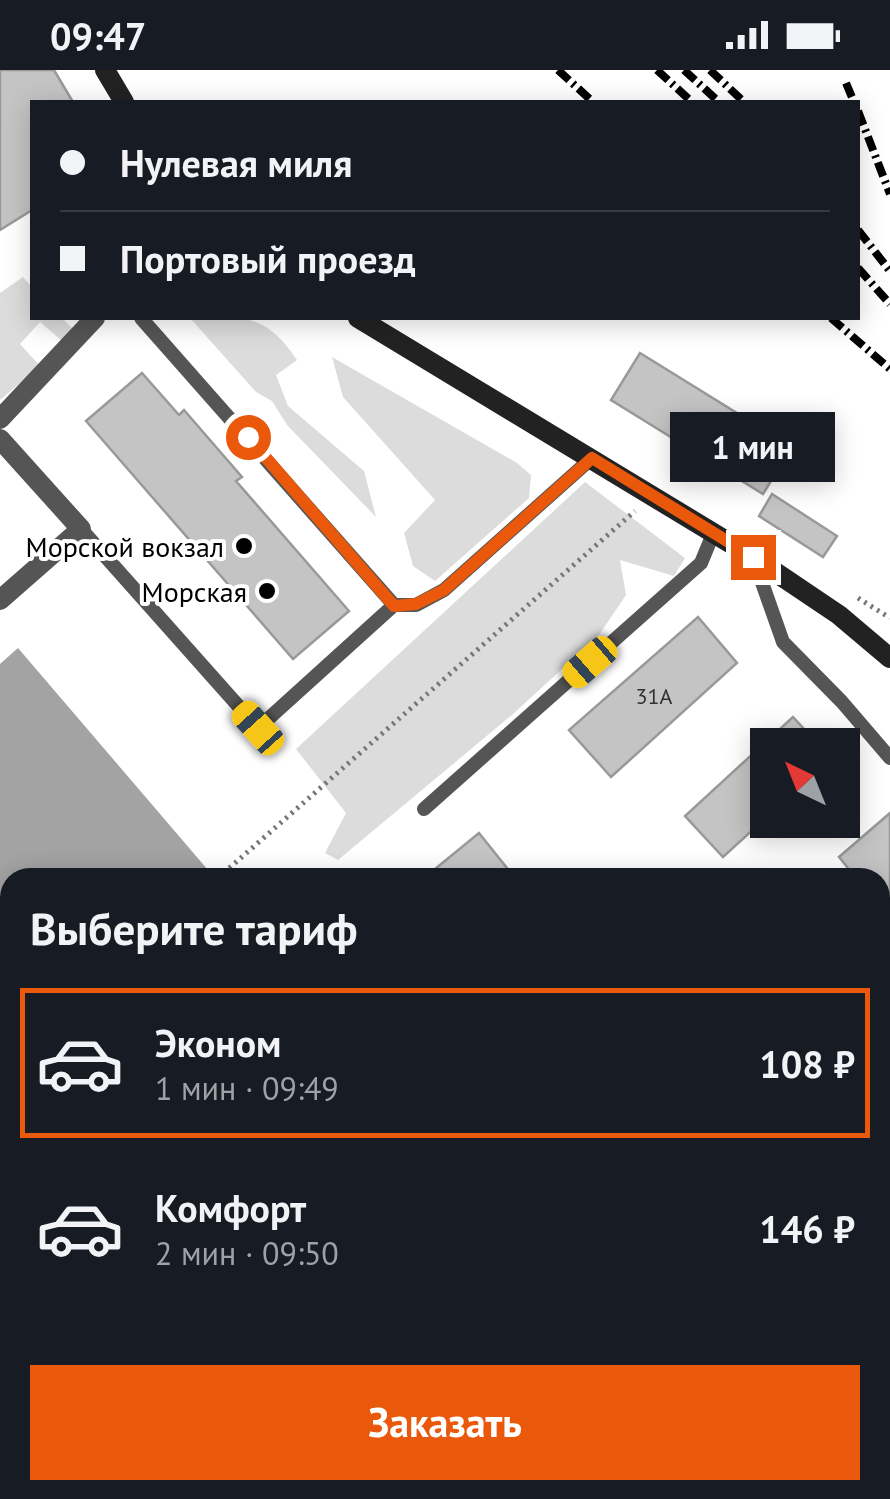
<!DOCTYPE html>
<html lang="ru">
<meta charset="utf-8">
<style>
body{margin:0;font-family:"PT Sans",sans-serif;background:#242831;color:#f1f3f6;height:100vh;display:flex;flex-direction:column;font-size:38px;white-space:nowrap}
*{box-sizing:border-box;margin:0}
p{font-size:32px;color:#9ea1a6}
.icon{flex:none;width:55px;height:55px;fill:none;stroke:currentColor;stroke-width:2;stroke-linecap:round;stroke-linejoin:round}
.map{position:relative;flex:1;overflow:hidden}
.details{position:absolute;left:0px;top:798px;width:890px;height:632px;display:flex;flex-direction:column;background:#171b24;border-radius:30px 30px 0 0;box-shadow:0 5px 25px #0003}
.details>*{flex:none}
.guide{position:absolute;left:30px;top:30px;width:830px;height:220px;border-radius:0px;box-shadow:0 5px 25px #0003;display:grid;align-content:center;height:220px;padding:0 30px;background:#171b24}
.needle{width:65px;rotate:317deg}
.tools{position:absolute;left:750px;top:658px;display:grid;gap:20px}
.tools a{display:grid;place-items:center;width:110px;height:110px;border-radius:0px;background:#171b24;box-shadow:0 5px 25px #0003;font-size:50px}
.end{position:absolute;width:45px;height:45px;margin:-22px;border:12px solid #ea580c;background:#fff;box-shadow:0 0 0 5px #fff}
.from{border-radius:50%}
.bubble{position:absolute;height:70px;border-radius:0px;background:#171b24;box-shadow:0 5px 25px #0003;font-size:32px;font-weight:700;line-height:70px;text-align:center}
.car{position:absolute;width:30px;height:60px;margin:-30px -15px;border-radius:12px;box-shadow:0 0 8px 2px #0007;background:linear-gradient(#f5c518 24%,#345 0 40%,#f5c518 0 76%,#345 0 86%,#f5c518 0)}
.guide b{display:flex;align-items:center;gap:35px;height:95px;font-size:38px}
.guide b+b{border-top:2px solid #363941}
.guide i{width:25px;height:25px;background:#f1f3f6}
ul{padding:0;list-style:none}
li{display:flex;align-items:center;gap:30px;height:150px;margin:0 20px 15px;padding:0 10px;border:5px solid transparent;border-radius:0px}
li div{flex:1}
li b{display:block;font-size:38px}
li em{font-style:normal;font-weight:700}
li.current{border-color:#ea580c}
li>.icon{width:90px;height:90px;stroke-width:1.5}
h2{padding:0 30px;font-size:45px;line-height:120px}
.button{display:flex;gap:20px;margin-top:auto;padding:20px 30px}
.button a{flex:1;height:115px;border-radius:0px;background:#ea580c;color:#fff;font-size:40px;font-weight:700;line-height:115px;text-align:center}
.status{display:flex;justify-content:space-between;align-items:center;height:70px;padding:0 50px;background:#171b24;direction:ltr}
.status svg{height:28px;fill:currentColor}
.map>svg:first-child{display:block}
.green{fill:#dcdcdc}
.water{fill:#a3a3a3}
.building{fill:#c4c4c4;stroke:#999;stroke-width:2.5}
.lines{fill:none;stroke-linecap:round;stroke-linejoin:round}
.path{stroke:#777;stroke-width:5;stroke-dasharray:2.5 5;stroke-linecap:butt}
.lane{stroke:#555;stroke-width:14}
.street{stroke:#555;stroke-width:20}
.secondary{stroke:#222;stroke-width:20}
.rail{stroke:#000;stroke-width:8;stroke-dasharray:15 5 2.5 5;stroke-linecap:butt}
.route{stroke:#ea580c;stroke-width:12}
.poi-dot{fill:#000;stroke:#fff;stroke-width:4}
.labels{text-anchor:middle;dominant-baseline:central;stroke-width:8;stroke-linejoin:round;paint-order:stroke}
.number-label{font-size:22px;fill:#313131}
.poi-label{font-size:28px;fill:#000;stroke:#fff;text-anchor:end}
</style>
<div class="status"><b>09:47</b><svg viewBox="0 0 49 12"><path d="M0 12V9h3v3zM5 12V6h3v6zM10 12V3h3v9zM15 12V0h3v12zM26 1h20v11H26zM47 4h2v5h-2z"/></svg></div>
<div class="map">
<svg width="890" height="1429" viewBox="0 0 890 1429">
<rect width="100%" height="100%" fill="#fff"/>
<!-- green -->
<g class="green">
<polygon points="23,207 32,217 32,248 62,248 75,261 62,271 40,252 20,274 40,296 0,330 0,223"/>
<path d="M 190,248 C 243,247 265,242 297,290 L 276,305 L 288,336 L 364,401 L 376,447 L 287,355 L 272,331 L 256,322 Z"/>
<polygon points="332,287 517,393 531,405 529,428 435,511 413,496 404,463 435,430 343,327"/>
<polygon points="585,412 685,488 674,506 620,490 626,525 599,565 513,644 338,790 325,783 346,743 296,679"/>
</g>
<!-- water -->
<polygon class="water" points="18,578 214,807 10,808 10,1420 314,1420 309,1429 0,1429 0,594"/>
<!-- building -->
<g class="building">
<polygon points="0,0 54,0 73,32 32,32 32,140 0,160"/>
<polygon points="640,283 792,377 763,424 611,330"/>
<polygon points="142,303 179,345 184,340 242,407 236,411 349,541 293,589 86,351"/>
<polygon points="772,424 837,466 823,487 759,446"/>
<polygon points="698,547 737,593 611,707 569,660"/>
<polygon points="793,647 819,675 768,675 768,746 723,787 685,746"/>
<polygon points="890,743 890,848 880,836 880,808 856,808 839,787"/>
<polygon points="479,763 515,808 424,808"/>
<polygon points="880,972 890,978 890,1079 880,1095"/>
<polygon points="10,1036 10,1174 0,1183 0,1045"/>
<polygon points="890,1317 890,1373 880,1368 880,1335"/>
<polygon points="454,1420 682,1420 676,1429 469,1429"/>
</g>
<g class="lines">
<!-- path -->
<g class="path">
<polyline points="858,528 890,548"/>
<polyline points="218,808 635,441"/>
</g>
<!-- lane -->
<g class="lane">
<polyline points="141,248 394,535 416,535 444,520 592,388"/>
<polyline points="81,459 258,658 394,535"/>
<polyline points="753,487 783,572 842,632 890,688"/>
<polyline points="424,739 701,493 713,464"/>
<polyline points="880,946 890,952"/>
<polyline points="880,1419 890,1425"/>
<polyline points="758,1429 762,1420"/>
</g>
<!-- street -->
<g class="street">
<polyline points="0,349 95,248"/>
<polyline points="0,369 81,459 0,530"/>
</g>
<!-- secondary -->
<g class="secondary">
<polyline points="105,0 124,32"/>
<polyline points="358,248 753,487 839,545 890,588"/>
</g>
<!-- rail -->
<g class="rail">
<polyline points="558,0 593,32"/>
<polyline points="657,0 692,32"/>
<polyline points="684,0 719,32"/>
<polyline points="710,0 744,32"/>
<polyline points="846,13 854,32"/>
<polyline points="858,41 890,124"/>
<polyline points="858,160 890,201"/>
<polyline points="858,198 890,234"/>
<polyline points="831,248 890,299"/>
</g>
</g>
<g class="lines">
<!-- route -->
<polyline class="route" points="248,367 394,536 416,534 444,520 592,388 753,487"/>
</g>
<!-- markers -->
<g class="poi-dot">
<circle cx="244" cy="476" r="10"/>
<circle cx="267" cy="521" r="10"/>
</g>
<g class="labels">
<!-- number labels -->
<g class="number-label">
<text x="654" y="626">31А</text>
</g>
<!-- poi labels -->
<g class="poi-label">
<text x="224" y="476">Морской вокзал</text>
<text x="247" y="521">Морская</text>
</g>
</g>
</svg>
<div class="tools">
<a><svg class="needle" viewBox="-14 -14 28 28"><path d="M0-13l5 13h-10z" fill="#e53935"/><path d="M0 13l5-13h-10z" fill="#9ea1a6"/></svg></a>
</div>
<i class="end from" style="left:248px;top:367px"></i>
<i class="end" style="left:753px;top:487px"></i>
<div class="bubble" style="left:670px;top:342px;width:165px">1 мин</div>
<i class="car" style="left:590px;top:592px;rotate:229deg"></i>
<i class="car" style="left:258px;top:658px;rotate:318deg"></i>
<div class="guide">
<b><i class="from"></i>Нулевая миля</b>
<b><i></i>Портовый проезд</b>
</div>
<section class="details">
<h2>Выберите тариф</h2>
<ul>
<li class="current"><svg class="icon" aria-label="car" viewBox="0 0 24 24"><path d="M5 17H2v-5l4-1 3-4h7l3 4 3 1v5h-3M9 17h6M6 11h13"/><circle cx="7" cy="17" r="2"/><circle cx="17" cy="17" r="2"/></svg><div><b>Эконом</b><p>1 мин · 09:49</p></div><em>108 ₽</em></li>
<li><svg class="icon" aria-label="car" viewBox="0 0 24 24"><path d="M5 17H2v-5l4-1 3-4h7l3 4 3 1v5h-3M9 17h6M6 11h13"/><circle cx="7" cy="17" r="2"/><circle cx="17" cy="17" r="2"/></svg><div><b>Комфорт</b><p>2 мин · 09:50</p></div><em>146 ₽</em></li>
</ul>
<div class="button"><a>Заказать</a></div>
</section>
</div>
